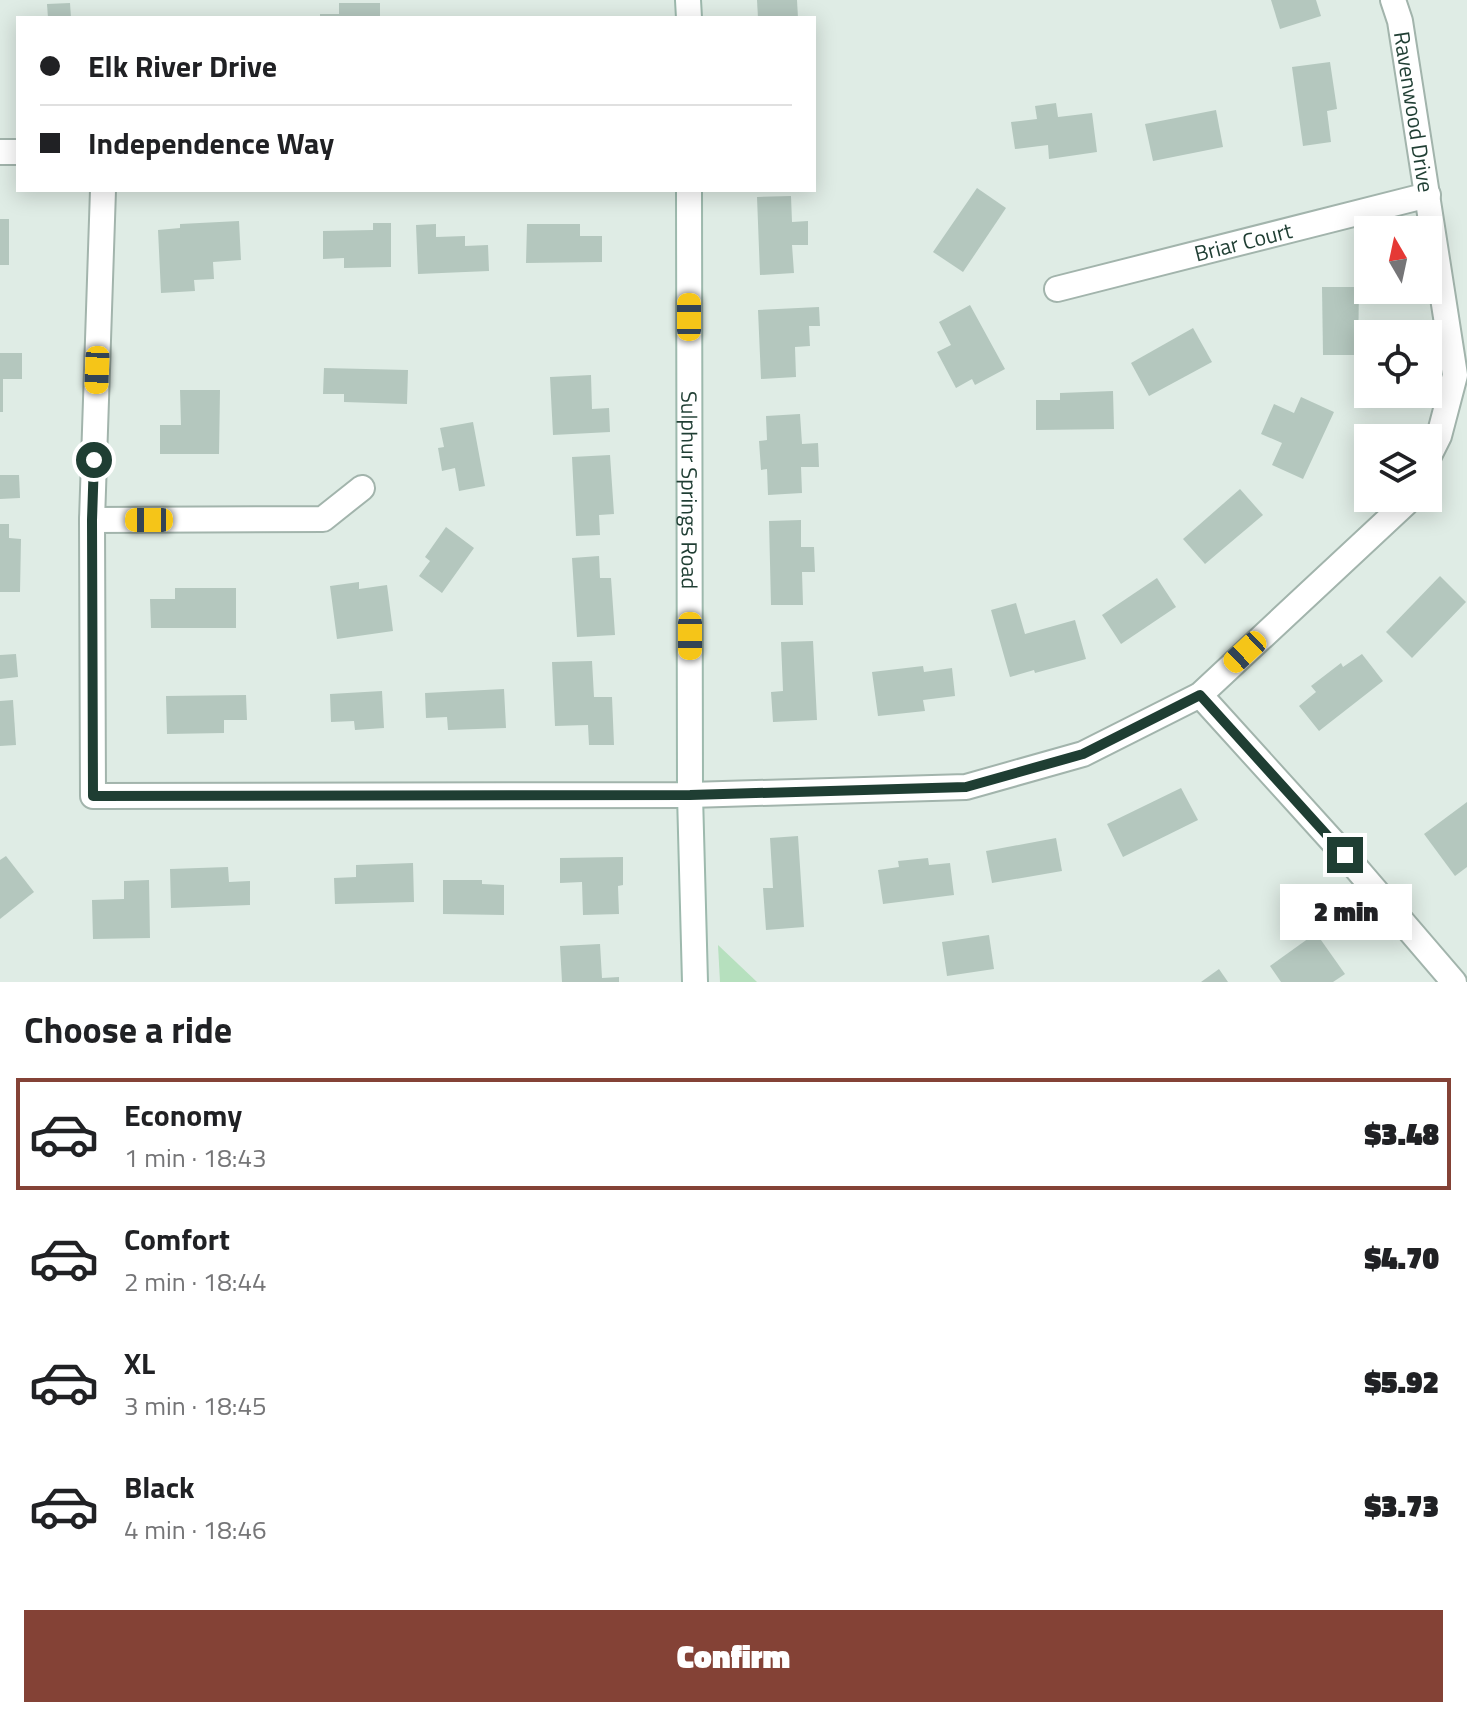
<!DOCTYPE html>
<meta charset="utf-8">
<style>
body{margin:0;font-family:"Titillium Web",sans-serif;background:#f6f6f6;color:#202124;height:100vh;display:flex;flex-direction:column;font-size:30px;white-space:nowrap}
*{box-sizing:border-box;margin:0}
p{font-size:26px;color:#757577}
.icon{flex:none;width:44px;height:44px;fill:none;stroke:currentColor;stroke-width:2;stroke-linecap:round;stroke-linejoin:round}
.map{position:relative;height:982px;overflow:hidden}
.panel{display:flex;flex-direction:column;background:#fff;flex:1}
.panel>*{flex:none}
.hud{position:absolute;left:16px;top:16px;width:800px;height:176px;border-radius:0px;box-shadow:0 4px 20px #0003;display:grid;align-content:center;height:176px;padding:0 24px;background:#fff}
.needle{width:52px;rotate:351deg}
.controls{position:absolute;left:1354px;top:216px;display:grid;gap:16px}
.controls a{display:grid;place-items:center;width:88px;height:88px;border-radius:0px;background:#fff;box-shadow:0 4px 20px #0003;font-size:40px}
.end{position:absolute;width:36px;height:36px;margin:-18px;border:10px solid #1f3e33;background:#fff;box-shadow:0 0 0 4px #fff}
.from{border-radius:50%}
.bubble{position:absolute;height:56px;border-radius:0px;background:#fff;box-shadow:0 4px 20px #0003;font-size:26px;font-weight:800;line-height:56px;text-align:center}
.car{position:absolute;width:24px;height:48px;margin:-24px -12px;border-radius:10px;box-shadow:0 0 6px 2px #0007;background:linear-gradient(#f5c518 24%,#345 0 40%,#f5c518 0 76%,#345 0 86%,#f5c518 0)}
.hud b{display:flex;align-items:center;gap:28px;height:76px;font-size:30px}
.hud b+b{border-top:2px solid #e0e0e0}
.hud i{width:20px;height:20px;background:#202124}
ul{padding:0;list-style:none}
li{display:flex;align-items:center;gap:24px;height:112px;margin:0 16px 12px;padding:0 8px;border:4px solid transparent;border-radius:0px}
li div{flex:1}
li b{display:block;font-size:30px}
li em{font-style:normal;font-weight:800}
li.active{border-color:#844236}
li>.icon{width:72px;height:72px;stroke-width:1.5}
h2{padding:0 24px;font-size:36px;line-height:96px}
.button{display:flex;gap:16px;margin-top:auto;padding:16px 24px}
.button a{flex:1;height:92px;border-radius:0px;background:#844236;color:#fff;font-size:32px;font-weight:800;line-height:92px;text-align:center}
.map>svg:first-child{display:block}
.green{fill:#b6e0be}
.building{fill:#b4c7be}
.lines{fill:none;stroke-linecap:round;stroke-linejoin:round}
.street-casing{stroke:#a2b4ac;stroke-width:28}
.secondary-casing{stroke:#9db9ad;stroke-width:28}
.street{stroke:#fff;stroke-width:24}
.secondary{stroke:#fff;stroke-width:24}
.route{stroke:#1f3e33;stroke-width:10}
.labels{text-anchor:middle;dominant-baseline:central;stroke-width:6;stroke-linejoin:round;paint-order:stroke}
.street-label{font-size:22px;fill:#1f3e33;stroke:#f0f8f4}
</style>
<div class="map">
<svg width="1467" height="982" viewBox="0 0 1467 982">
<rect width="100%" height="100%" fill="#dfece5"/>
<!-- green -->
<polygon class="green" points="718,945 757,982 720,982"/>
<!-- building -->
<g class="building">
<polygon points="757,0 797,0 798,18 758,18"/>
<polygon points="1271,0 1316,0 1321,16 1280,29"/>
<polygon points="70,3 71,18 48,18 47,4"/>
<polygon points="339,3 380,3 380,18 320,18 320,14 339,14"/>
<polygon points="1330,62 1337,109 1327,111 1331,142 1303,146 1292,67"/>
<polygon points="1056,103 1058,117 1092,113 1097,152 1049,159 1048,145 1015,149 1011,122 1037,119 1035,106"/>
<polygon points="1216,110 1223,147 1153,161 1145,124"/>
<polygon points="977,188 1006,208 963,272 933,252"/>
<polygon points="791,196 792,222 808,221 808,245 792,245 794,273 760,275 757,197"/>
<rect x="0" y="219" width="9" height="46"/>
<polygon points="239,221 241,260 213,262 214,279 194,280 195,291 161,293 158,230 180,228 180,224"/>
<polygon points="373,223 391,223 391,267 344,268 344,258 323,259 323,231 373,230"/>
<polygon points="436,224 436,237 465,236 465,246 488,245 489,271 418,274 416,225"/>
<polygon points="527,224 580,224 580,236 602,236 602,262 526,263"/>
<polygon points="1322,287 1359,287 1358,355 1323,355"/>
<polygon points="970,305 1005,369 975,385 972,379 956,388 937,352 951,345 939,322"/>
<polygon points="819,307 820,326 809,326 810,346 795,347 796,377 761,379 758,310"/>
<polygon points="1193,328 1212,362 1149,396 1131,363"/>
<polygon points="0,353 22,353 22,379 3,379 3,412 0,412"/>
<polygon points="324,368 408,370 407,404 344,402 344,394 323,394"/>
<polygon points="591,375 592,409 609,408 610,432 553,435 550,377"/>
<polygon points="180,390 220,390 219,454 160,454 160,425 181,425"/>
<polygon points="1113,391 1114,429 1036,430 1036,400 1060,400 1060,393"/>
<polygon points="1301,397 1334,412 1303,479 1272,465 1282,443 1261,434 1274,404 1294,413"/>
<polygon points="800,414 802,444 818,443 819,467 801,467 802,493 768,495 767,469 761,470 759,441 767,440 766,416"/>
<polygon points="473,422 485,486 459,491 455,468 442,471 438,448 444,447 440,428"/>
<polygon points="610,455 614,514 599,515 600,535 576,536 572,457"/>
<polygon points="0,475 19,475 20,498 0,499"/>
<polygon points="1240,489 1263,515 1205,564 1183,539"/>
<polygon points="801,520 801,547 814,547 815,572 802,572 803,605 771,605 769,521"/>
<polygon points="0,524 9,524 9,538 21,539 20,592 0,592"/>
<polygon points="446,527 474,548 442,593 419,576 430,561 425,557"/>
<polygon points="599,556 600,578 611,578 615,635 577,637 572,558"/>
<polygon points="1440,576 1466,602 1412,658 1386,632"/>
<polygon points="1157,578 1176,607 1121,644 1102,615"/>
<polygon points="359,582 359,589 387,585 393,631 337,639 330,586"/>
<polygon points="175,588 236,588 236,628 151,628 150,599 175,599"/>
<polygon points="1016,603 1025,634 1075,620 1086,659 1035,673 1034,670 1010,677 991,610"/>
<polygon points="813,641 817,720 773,722 771,692 783,691 781,642"/>
<polygon points="16,654 18,677 0,679 0,655"/>
<polygon points="1362,654 1383,681 1319,731 1299,706 1316,692 1311,686 1341,663 1343,667"/>
<polygon points="592,661 594,697 612,697 614,745 589,745 588,725 555,726 552,662"/>
<polygon points="923,666 924,672 952,668 955,696 923,700 925,711 878,716 872,672"/>
<polygon points="504,689 506,728 448,730 447,717 426,718 425,693"/>
<polygon points="382,691 384,728 355,730 354,721 331,722 330,694"/>
<polygon points="246,695 247,720 224,720 224,733 167,734 166,696"/>
<polygon points="13,700 16,745 0,746 0,701"/>
<polygon points="1181,788 1198,820 1123,857 1107,824"/>
<polygon points="1467,802 1467,867 1455,876 1424,834"/>
<polygon points="798,836 804,927 766,930 763,888 773,888 770,838"/>
<polygon points="1056,838 1062,871 992,883 986,851"/>
<polygon points="6,856 34,892 0,919 0,860"/>
<polygon points="623,857 623,885 618,886 619,914 583,915 582,882 560,883 560,858"/>
<polygon points="928,858 929,865 950,863 954,895 883,904 878,870 899,867 898,861"/>
<polygon points="413,863 414,902 335,904 334,878 356,877 356,865"/>
<polygon points="228,867 229,882 250,881 250,905 171,908 170,869"/>
<polygon points="149,880 150,938 93,939 92,900 124,899 124,881"/>
<polygon points="443,880 482,880 482,884 504,885 504,915 443,914"/>
<polygon points="1316,933 1345,974 1333,982 1281,982 1270,966"/>
<polygon points="989,935 994,969 947,976 942,942"/>
<polygon points="600,944 602,978 619,977 619,982 562,982 560,946"/>
<polygon points="1219,969 1228,982 1201,982"/>
</g>
<g class="lines">
<!-- street casing -->
<g class="street-casing">
<g id="street">
<path id="s1" d="M 1393,0 L 1400,21 L 1455,375 L 1439,436 L 1428,458"/>
<polyline points="0,152 18,152"/>
<polyline points="103,190 92,520 93,796 690,795 966,787 1083,754 1200,695 1406,503 1408,498"/>
<path id="s2" d="M 1057,289 L 1428,195"/>
<polyline points="92,520 323,519 362,488"/>
<polyline points="1200,695 1345,855 1454,982"/>
</g>
</g>
<!-- secondary casing -->
<g class="secondary-casing">
<g id="secondary">
<polyline points="688,0 689,18"/>
<path id="s3" d="M 689,190 L 690,795 L 695,982"/>
</g>
</g>
<!-- street -->
<use href="#street" class="street"/>
<!-- secondary -->
<use href="#secondary" class="secondary"/>
</g>
<g class="lines">
<!-- route -->
<polyline class="route" points="94,460 92,520 93,796 690,795 966,787 1083,754 1200,695 1345,855"/>
</g>
<g class="labels">
<!-- street labels -->
<g class="street-label">
<text stroke="none"><textPath href="#s1" startOffset="114">Ravenwood Drive</textPath></text>
<text stroke="none"><textPath href="#s2" startOffset="192">Briar Court</textPath></text>
<text stroke="none"><textPath href="#s3" startOffset="300">Sulphur Springs Road</textPath></text>
</g>
</g>
</svg>
<div class="controls">
<a><svg class="needle" viewBox="-14 -14 28 28"><path d="M0-13l5 13h-10z" fill="#e53935"/><path d="M0 13l5-13h-10z" fill="#757577"/></svg></a>
<a><svg class="icon" aria-label="locate" viewBox="0 0 24 24"><circle cx="12" cy="12" r="6"/><path d="M12 2v4M12 18v4M2 12h4M18 12h4"/></svg></a>
<a><svg class="icon" aria-label="layers" viewBox="0 0 24 24"><path d="M12 4l9 5-9 5-9-5zM3 14l9 5 9-5"/></svg></a>
</div>
<i class="end from" style="left:94px;top:460px"></i>
<i class="end" style="left:1345px;top:855px"></i>
<div class="bubble" style="left:1280px;top:884px;width:132px">2 min</div>
<i class="car" style="left:689px;top:317px;rotate:0deg"></i>
<i class="car" style="left:97px;top:370px;rotate:182deg"></i>
<i class="car" style="left:149px;top:520px;rotate:270deg"></i>
<i class="car" style="left:690px;top:636px;rotate:180deg"></i>
<i class="car" style="left:1245px;top:652px;rotate:227deg"></i>
<div class="hud">
<b><i class="from"></i>Elk River Drive</b>
<b><i></i>Independence Way</b>
</div>
</div>
<section class="panel">
<h2>Choose a ride</h2>
<ul>
<li class="active"><svg class="icon" aria-label="car" viewBox="0 0 24 24"><path d="M5 17H2v-5l4-1 3-4h7l3 4 3 1v5h-3M9 17h6M6 11h13"/><circle cx="7" cy="17" r="2"/><circle cx="17" cy="17" r="2"/></svg><div><b>Economy</b><p>1 min · 18:43</p></div><em>$3.48</em></li>
<li><svg class="icon" aria-label="car" viewBox="0 0 24 24"><path d="M5 17H2v-5l4-1 3-4h7l3 4 3 1v5h-3M9 17h6M6 11h13"/><circle cx="7" cy="17" r="2"/><circle cx="17" cy="17" r="2"/></svg><div><b>Comfort</b><p>2 min · 18:44</p></div><em>$4.70</em></li>
<li><svg class="icon" aria-label="car" viewBox="0 0 24 24"><path d="M5 17H2v-5l4-1 3-4h7l3 4 3 1v5h-3M9 17h6M6 11h13"/><circle cx="7" cy="17" r="2"/><circle cx="17" cy="17" r="2"/></svg><div><b>XL</b><p>3 min · 18:45</p></div><em>$5.92</em></li>
<li><svg class="icon" aria-label="car" viewBox="0 0 24 24"><path d="M5 17H2v-5l4-1 3-4h7l3 4 3 1v5h-3M9 17h6M6 11h13"/><circle cx="7" cy="17" r="2"/><circle cx="17" cy="17" r="2"/></svg><div><b>Black</b><p>4 min · 18:46</p></div><em>$3.73</em></li>
</ul>
<div class="button"><a>Confirm</a></div>
</section>
